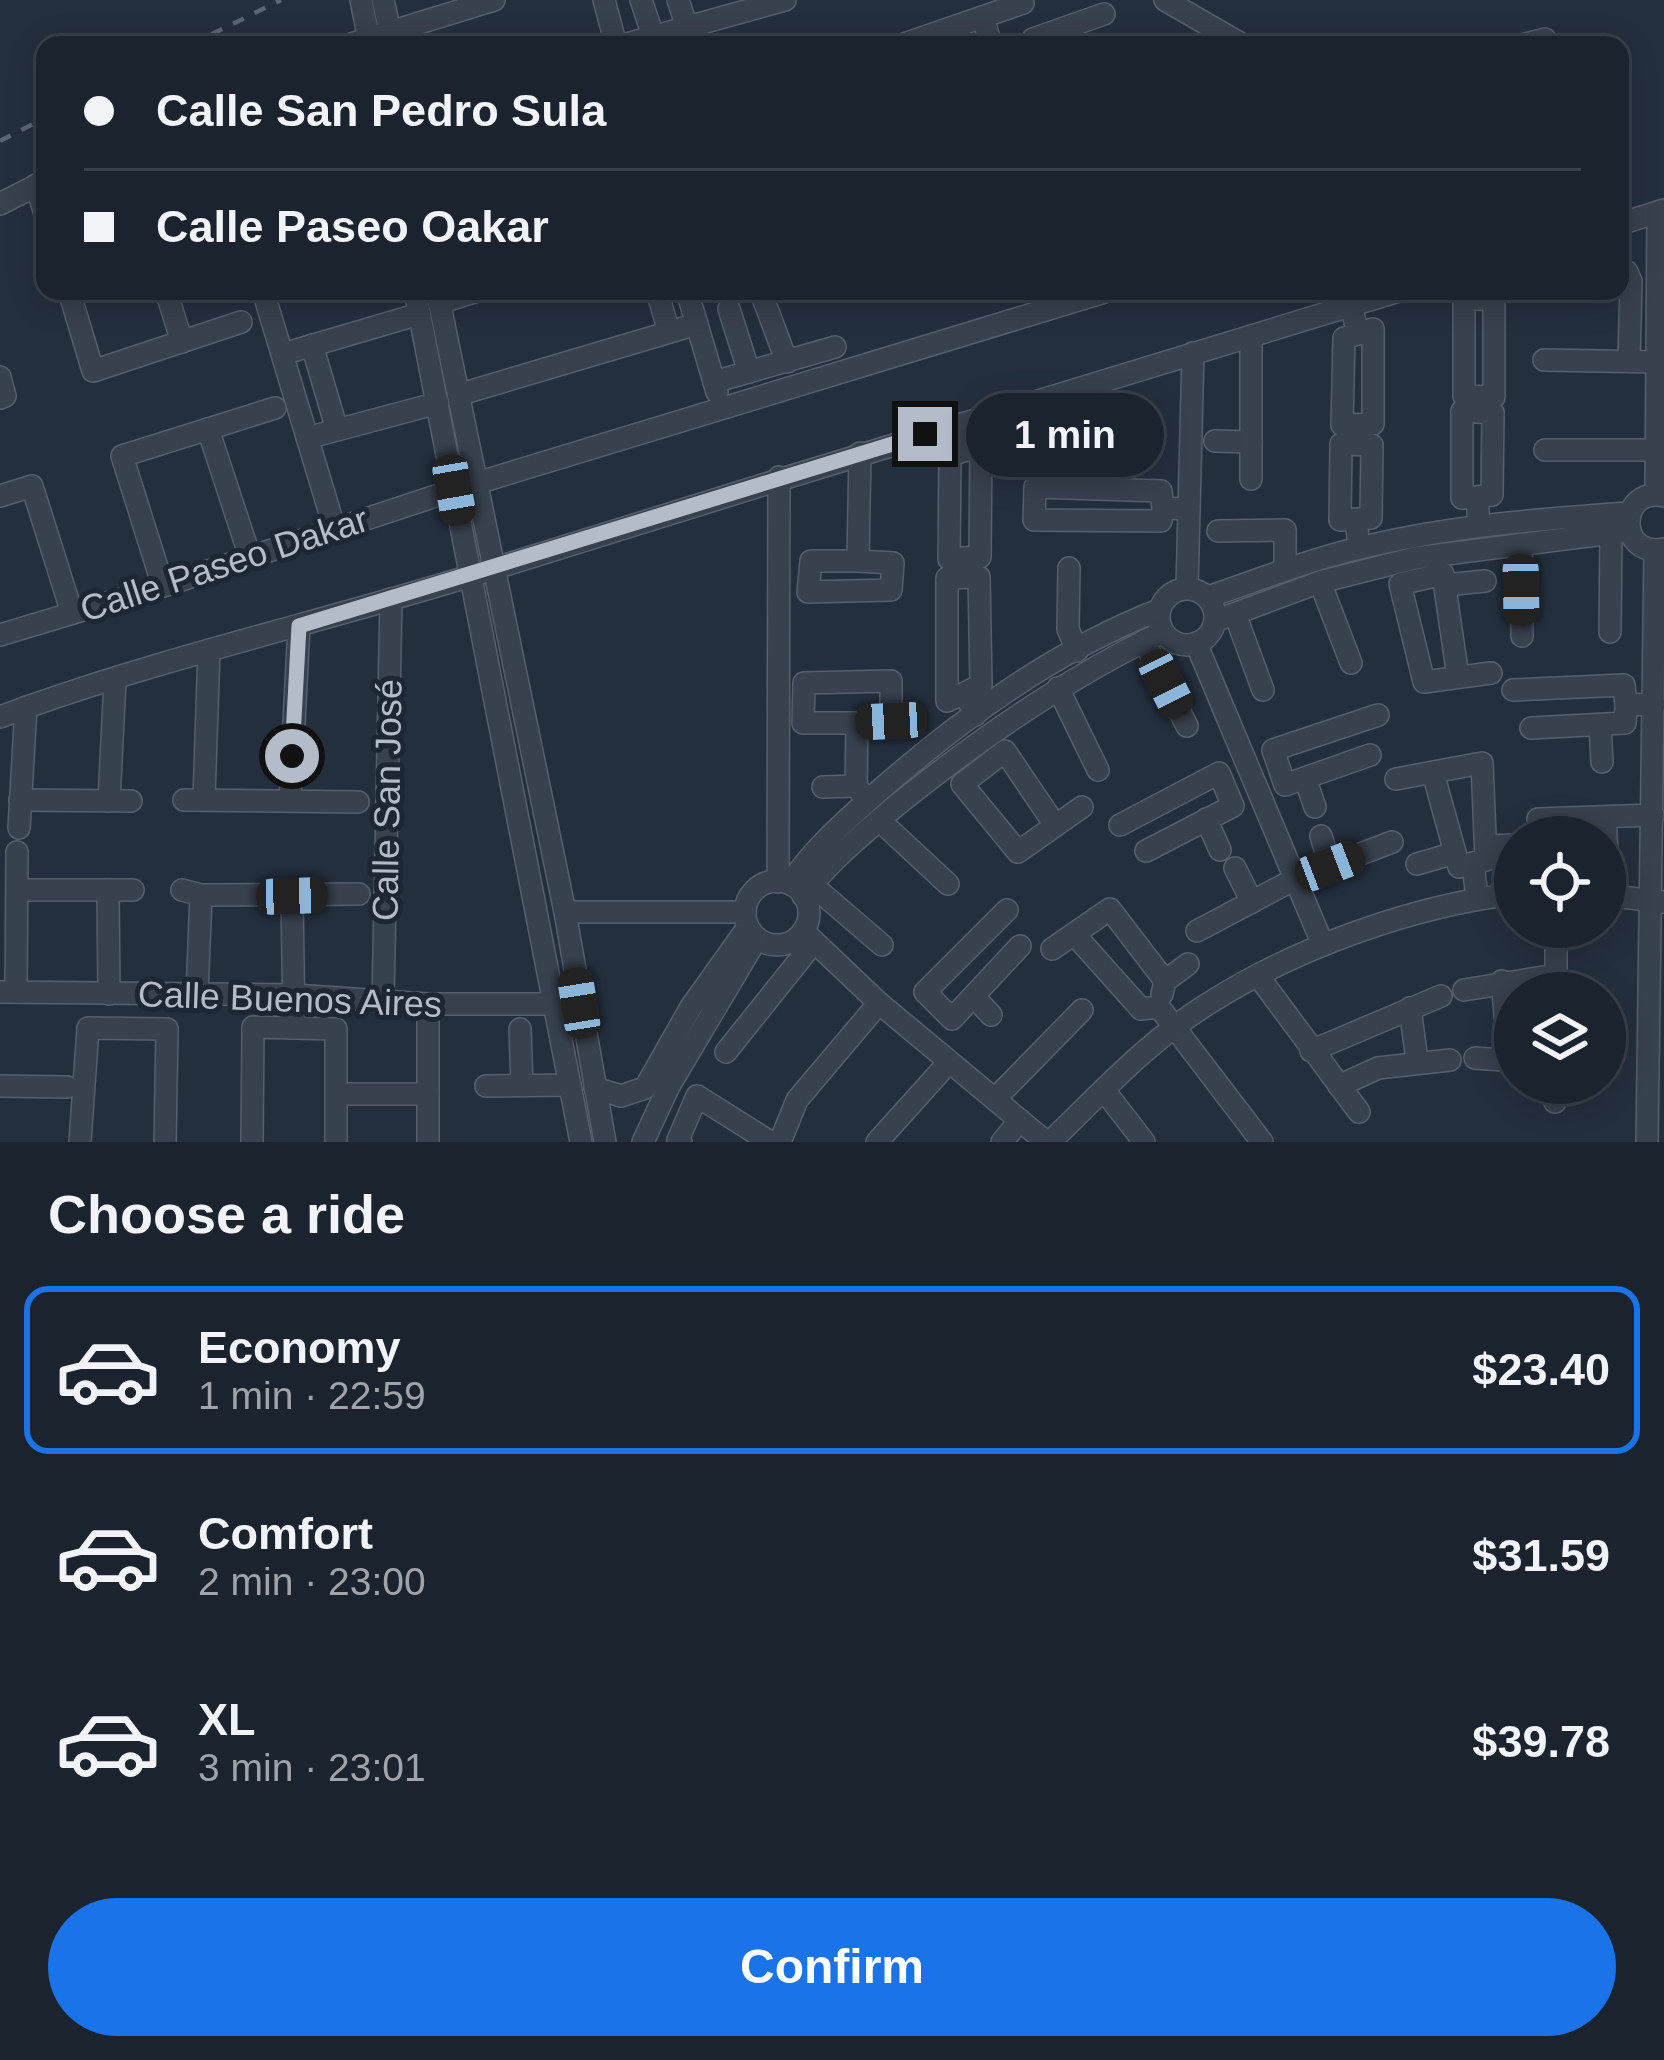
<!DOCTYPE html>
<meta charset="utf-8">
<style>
body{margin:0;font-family:Arial,sans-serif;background:#282f3a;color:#f1f3f6;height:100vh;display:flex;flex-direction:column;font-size:45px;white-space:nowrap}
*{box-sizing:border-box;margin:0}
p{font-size:39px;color:#a0a4aa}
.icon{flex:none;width:66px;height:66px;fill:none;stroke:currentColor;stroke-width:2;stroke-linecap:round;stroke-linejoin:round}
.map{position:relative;height:1142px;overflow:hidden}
.panel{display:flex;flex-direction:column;background:#1b232e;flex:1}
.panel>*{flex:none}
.hud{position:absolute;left:36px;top:36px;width:1593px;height:264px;border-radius:24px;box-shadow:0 6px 30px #0003,0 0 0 3px #39404a;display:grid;align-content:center;height:264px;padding:0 48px;background:#1b232e}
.controls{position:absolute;left:1494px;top:816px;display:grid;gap:24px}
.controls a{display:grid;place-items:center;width:132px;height:132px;border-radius:50%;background:#1b232e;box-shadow:0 6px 30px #0003,0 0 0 3px #39404a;font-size:60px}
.end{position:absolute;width:54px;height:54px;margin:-27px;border:15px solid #b4bcc9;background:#111;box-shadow:0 0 0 6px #111}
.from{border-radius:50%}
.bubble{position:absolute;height:84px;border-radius:42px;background:#1b232e;box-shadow:0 6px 30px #0003,0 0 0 3px #39404a;font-size:39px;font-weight:700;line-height:84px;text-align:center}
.car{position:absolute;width:36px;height:72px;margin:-36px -18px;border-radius:15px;box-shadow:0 0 9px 3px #0007;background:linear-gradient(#222 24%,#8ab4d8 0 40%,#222 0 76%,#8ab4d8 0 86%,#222 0)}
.hud b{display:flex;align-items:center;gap:42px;height:114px;font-size:45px}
.hud b+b{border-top:3px solid #39404a}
.hud i{width:30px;height:30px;background:#f1f3f6}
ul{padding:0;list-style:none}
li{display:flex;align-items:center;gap:36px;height:168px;margin:0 24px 18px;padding:0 24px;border:6px solid transparent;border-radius:24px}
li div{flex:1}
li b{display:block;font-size:45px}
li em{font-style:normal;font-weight:700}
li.selected{border-color:#1a73e8}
li>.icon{width:108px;height:108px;stroke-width:1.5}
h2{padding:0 48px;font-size:54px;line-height:144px}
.cta{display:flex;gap:24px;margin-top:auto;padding:24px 48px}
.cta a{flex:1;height:138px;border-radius:72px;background:#1a73e8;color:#fff;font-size:48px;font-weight:700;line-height:138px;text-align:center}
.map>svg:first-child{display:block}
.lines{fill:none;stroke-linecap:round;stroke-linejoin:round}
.minor-casing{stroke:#565f6c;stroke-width:24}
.minor{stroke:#38414e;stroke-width:21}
.rail{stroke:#5a6575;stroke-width:4.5;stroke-dasharray:12 12;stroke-linecap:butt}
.route{stroke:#b4bcc9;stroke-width:15}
.labels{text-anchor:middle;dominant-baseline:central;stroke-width:10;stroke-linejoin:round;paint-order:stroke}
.street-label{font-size:36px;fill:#b4bcc9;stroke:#1d2633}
</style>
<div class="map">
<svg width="1664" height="1142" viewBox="0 0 1664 1142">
<rect width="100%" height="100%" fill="#242f3e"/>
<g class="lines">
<!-- minor casing -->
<g class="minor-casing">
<g id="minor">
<polyline points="361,0 370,45"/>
<polyline points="383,0 393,45"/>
<polyline points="604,0 616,45"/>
<polyline points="641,0 653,36"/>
<polyline points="678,0 687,27"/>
<polyline points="1165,0 1243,45"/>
<polyline points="983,17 991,45"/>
<polyline points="1033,39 1104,14"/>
<polyline points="348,45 494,0"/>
<polyline points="623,45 785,0"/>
<polyline points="901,45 1023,3"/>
<polyline points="1522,45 1545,39"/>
<polyline points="36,185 45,214"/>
<polyline points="0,204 45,181"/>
<polyline points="1620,224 1664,210"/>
<polyline points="1620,272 1627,272 1631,281 1629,361"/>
<polyline points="69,291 93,371 241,322"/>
<polyline points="166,291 182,342"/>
<polyline points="263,291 335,530"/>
<polyline points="415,291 581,1142"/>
<polyline points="437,291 565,912 605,1142"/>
<polyline points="657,291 669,332"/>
<polyline points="687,291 717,392"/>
<polyline points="1478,291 1479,299 1494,297 1494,397 1464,396 1464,300 1479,299"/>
<polyline points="763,298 787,362"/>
<polyline points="439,303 477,291"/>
<polyline points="1351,305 1358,334 1344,338 1342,425 1373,424 1373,329 1358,334"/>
<polyline points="729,309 749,372"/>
<polyline points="312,345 337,430"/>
<polyline points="283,354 419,314"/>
<polyline points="1544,360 1657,362"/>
<polyline points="0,377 5,396 0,398"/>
<polyline points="714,382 835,347"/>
<polyline points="461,394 697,324"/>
<polyline points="957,424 963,451 950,456 949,559 980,557 981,448 963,451"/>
<polyline points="208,429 250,557"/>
<polyline points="1071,430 1072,487"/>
<polyline points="307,438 438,403"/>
<polyline points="1215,441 1251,442"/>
<polyline points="1545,450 1656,450"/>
<polyline points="1251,479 1251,336"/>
<polyline points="1656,493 1658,212"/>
<polyline points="0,496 32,486 72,613"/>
<polyline points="1477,497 1492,495 1493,413 1462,411 1462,498 1477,497 1479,526"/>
<polyline points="1163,508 1161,491 1035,487 1034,520 1161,521 1163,508 1189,509"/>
<polyline points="1356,519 1371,518 1372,445 1341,444 1340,520 1356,519 1359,548"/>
<polyline points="1218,531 1285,530 1285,570"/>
<polyline points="1521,544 1522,636"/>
<path d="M 1663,549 C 1617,558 1618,486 1664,496"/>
<polyline points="858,561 893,563 891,590 808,592 811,561 858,561 860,453"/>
<polyline points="1069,568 1068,629 1077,651"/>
<polyline points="1320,582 1351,663"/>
<polyline points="1445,585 1485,581"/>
<polyline points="163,586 122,456 275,408"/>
<polyline points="1187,588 1193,353"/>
<circle cx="1187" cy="617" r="28"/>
<path d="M 1208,597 C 1261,579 1313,558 1368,546 C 1453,526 1541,519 1628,513"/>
<polyline points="1235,614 1263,690"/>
<polyline points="1215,621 1320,582 1415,558 1628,531"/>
<polyline points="1610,632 1611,533"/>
<polyline points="0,635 163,586 454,490 1108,291"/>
<polyline points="1144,641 1187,726"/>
<polyline points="1196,643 1323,945"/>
<polyline points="1458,677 1443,574 1400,584 1424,682 1491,673"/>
<polyline points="1058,688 1098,770"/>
<polyline points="1513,690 1624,685 1626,705 1654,704"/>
<polyline points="965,693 981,685 979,577 947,578 947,701 965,693 975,715"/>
<path d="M 0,717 C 153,660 314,624 470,576 C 779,479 1088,385 1399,291"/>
<polyline points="857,723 891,721 891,681 804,683 803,723 857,723 856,786 867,801"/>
<polyline points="1600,725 1602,762"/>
<polyline points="1531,728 1625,723 1626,705"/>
<polyline points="1370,755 1285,785 1273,750 1378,715"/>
<polyline points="1433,773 1459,867 1473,863 1477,899"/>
<polyline points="1305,778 1315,807"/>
<polyline points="1396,779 1482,763 1486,860 1473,863"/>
<polyline points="823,787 856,786"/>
<polyline points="204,798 209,650"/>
<polyline points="290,799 299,626"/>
<polyline points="20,800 131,801"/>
<polyline points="184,800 358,802"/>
<polyline points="109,801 115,680"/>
<polyline points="1605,817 1607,852"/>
<polyline points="1206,819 1220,850"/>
<polyline points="1538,819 1653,815"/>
<polyline points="879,820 948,884"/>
<polyline points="1055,825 1005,751 962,784 1018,852 1082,807"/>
<polyline points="1120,825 1219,773 1233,806 1146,851"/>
<polyline points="19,828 26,707"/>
<polyline points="1321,836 1330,866"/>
<polyline points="1486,846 1515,845"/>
<polyline points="1417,864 1455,853"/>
<polyline points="1235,868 1252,902"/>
<circle cx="777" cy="913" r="32"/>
<polyline points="778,882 779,477"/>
<path d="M 790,884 C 811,851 843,823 872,797 C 957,722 1053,651 1159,610"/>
<polyline points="812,885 882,945"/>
<polyline points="18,890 133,890"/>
<polyline points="108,890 109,994"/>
<polyline points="182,890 201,895 359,894"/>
<polyline points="1605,895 1664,902"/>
<polyline points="292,896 294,1028"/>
<path d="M 803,896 C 829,861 864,833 897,805 C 980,738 1067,678 1163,632"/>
<polyline points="1007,910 925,992 952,1019 1020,946"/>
<polyline points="565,912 745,912"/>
<polyline points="803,931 879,1003 1046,1142"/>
<polyline points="1197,931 1295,879 1392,842"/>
<polyline points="1074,934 1141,1009 1159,1007"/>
<polyline points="1052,949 1110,909 1165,981"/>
<polyline points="1259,977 1359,1112"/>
<polyline points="1502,981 1509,1059"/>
<polyline points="1464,990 1556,975"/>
<polyline points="0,992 294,995 428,1004 569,1004"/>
<polyline points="16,992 17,852"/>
<polyline points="1556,993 1556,927"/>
<polyline points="1162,994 1165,981 1188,964"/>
<polyline points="197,995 201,895"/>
<polyline points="974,997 991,1015"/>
<polyline points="383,1001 391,599"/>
<polyline points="1159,1007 1262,1142"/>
<polyline points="1410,1008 1417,1061"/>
<polyline points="520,1029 522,1085"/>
<polyline points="1311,1051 1441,996"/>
<polyline points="726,1052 814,942"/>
<polyline points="1475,1058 1515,1061"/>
<polyline points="0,1086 67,1087"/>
<polyline points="486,1086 570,1085"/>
<polyline points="1339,1086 1378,1068 1450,1060"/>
<polyline points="595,1088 621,1096 645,1088 691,1007 748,927"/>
<polyline points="1104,1090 1144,1142"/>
<polyline points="349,1094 428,1094"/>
<polyline points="995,1099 1082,1010"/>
<polyline points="1555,1102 1555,1083"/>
<polyline points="80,1142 88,1028 167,1029 165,1142"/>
<polyline points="252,1142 253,1027 336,1029 336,1142"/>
<polyline points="428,1142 428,1004"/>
<polyline points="643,1142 669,1086 757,938"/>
<polyline points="681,1142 678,1140 697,1096 770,1142"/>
<polyline points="780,1142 797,1100 879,1003"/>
<polyline points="877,1142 949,1062"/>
<polyline points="1002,1142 1020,1120"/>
<path d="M 1050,1142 C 1101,1093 1150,1039 1211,1002 C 1296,948 1415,905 1515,894"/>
<polyline points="1647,1142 1655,551"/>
</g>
</g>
<!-- minor -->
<use href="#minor" class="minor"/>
<!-- rail -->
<g class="rail">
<polyline points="190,45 281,0"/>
<polyline points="0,141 45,118"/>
</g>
</g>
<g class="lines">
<!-- route -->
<polyline class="route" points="292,756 299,626 925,434"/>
</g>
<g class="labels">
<!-- street labels -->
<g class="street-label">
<text transform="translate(224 564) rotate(-18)">Calle Paseo Dakar</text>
<text transform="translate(387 800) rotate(-89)">Calle San José</text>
<text transform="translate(290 999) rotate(2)">Calle Buenos Aires</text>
</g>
</g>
</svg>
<div class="controls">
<a><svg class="icon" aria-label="locate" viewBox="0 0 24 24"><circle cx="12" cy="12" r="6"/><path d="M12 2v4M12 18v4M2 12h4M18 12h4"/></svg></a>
<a><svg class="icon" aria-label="layers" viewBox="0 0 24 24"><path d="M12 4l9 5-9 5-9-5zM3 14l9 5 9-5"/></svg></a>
</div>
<i class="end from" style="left:292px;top:756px"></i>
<i class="end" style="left:925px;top:434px"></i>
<div class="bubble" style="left:966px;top:393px;width:198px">1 min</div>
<i class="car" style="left:454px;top:490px;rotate:170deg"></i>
<i class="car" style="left:1521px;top:590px;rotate:179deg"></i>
<i class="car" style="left:1166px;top:684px;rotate:153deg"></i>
<i class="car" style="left:891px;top:721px;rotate:267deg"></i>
<i class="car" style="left:1330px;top:866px;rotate:69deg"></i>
<i class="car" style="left:292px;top:896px;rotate:88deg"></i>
<i class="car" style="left:579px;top:1003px;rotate:351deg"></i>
<div class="hud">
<b><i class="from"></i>Calle San Pedro Sula</b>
<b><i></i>Calle Paseo Oakar</b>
</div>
</div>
<section class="panel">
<h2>Choose a ride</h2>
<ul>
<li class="selected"><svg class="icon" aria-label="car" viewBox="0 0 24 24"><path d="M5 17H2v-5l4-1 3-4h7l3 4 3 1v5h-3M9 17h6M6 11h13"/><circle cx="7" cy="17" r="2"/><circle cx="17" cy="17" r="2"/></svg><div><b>Economy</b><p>1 min · 22:59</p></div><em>$23.40</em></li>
<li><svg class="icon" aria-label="car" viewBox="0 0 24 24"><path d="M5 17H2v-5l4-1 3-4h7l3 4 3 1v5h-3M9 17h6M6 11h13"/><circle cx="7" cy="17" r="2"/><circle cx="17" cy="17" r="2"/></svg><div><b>Comfort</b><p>2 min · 23:00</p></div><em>$31.59</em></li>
<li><svg class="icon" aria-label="car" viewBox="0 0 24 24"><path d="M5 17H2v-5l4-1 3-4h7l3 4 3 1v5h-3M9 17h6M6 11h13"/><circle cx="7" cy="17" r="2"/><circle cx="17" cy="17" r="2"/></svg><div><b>XL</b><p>3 min · 23:01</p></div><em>$39.78</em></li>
</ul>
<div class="cta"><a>Confirm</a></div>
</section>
